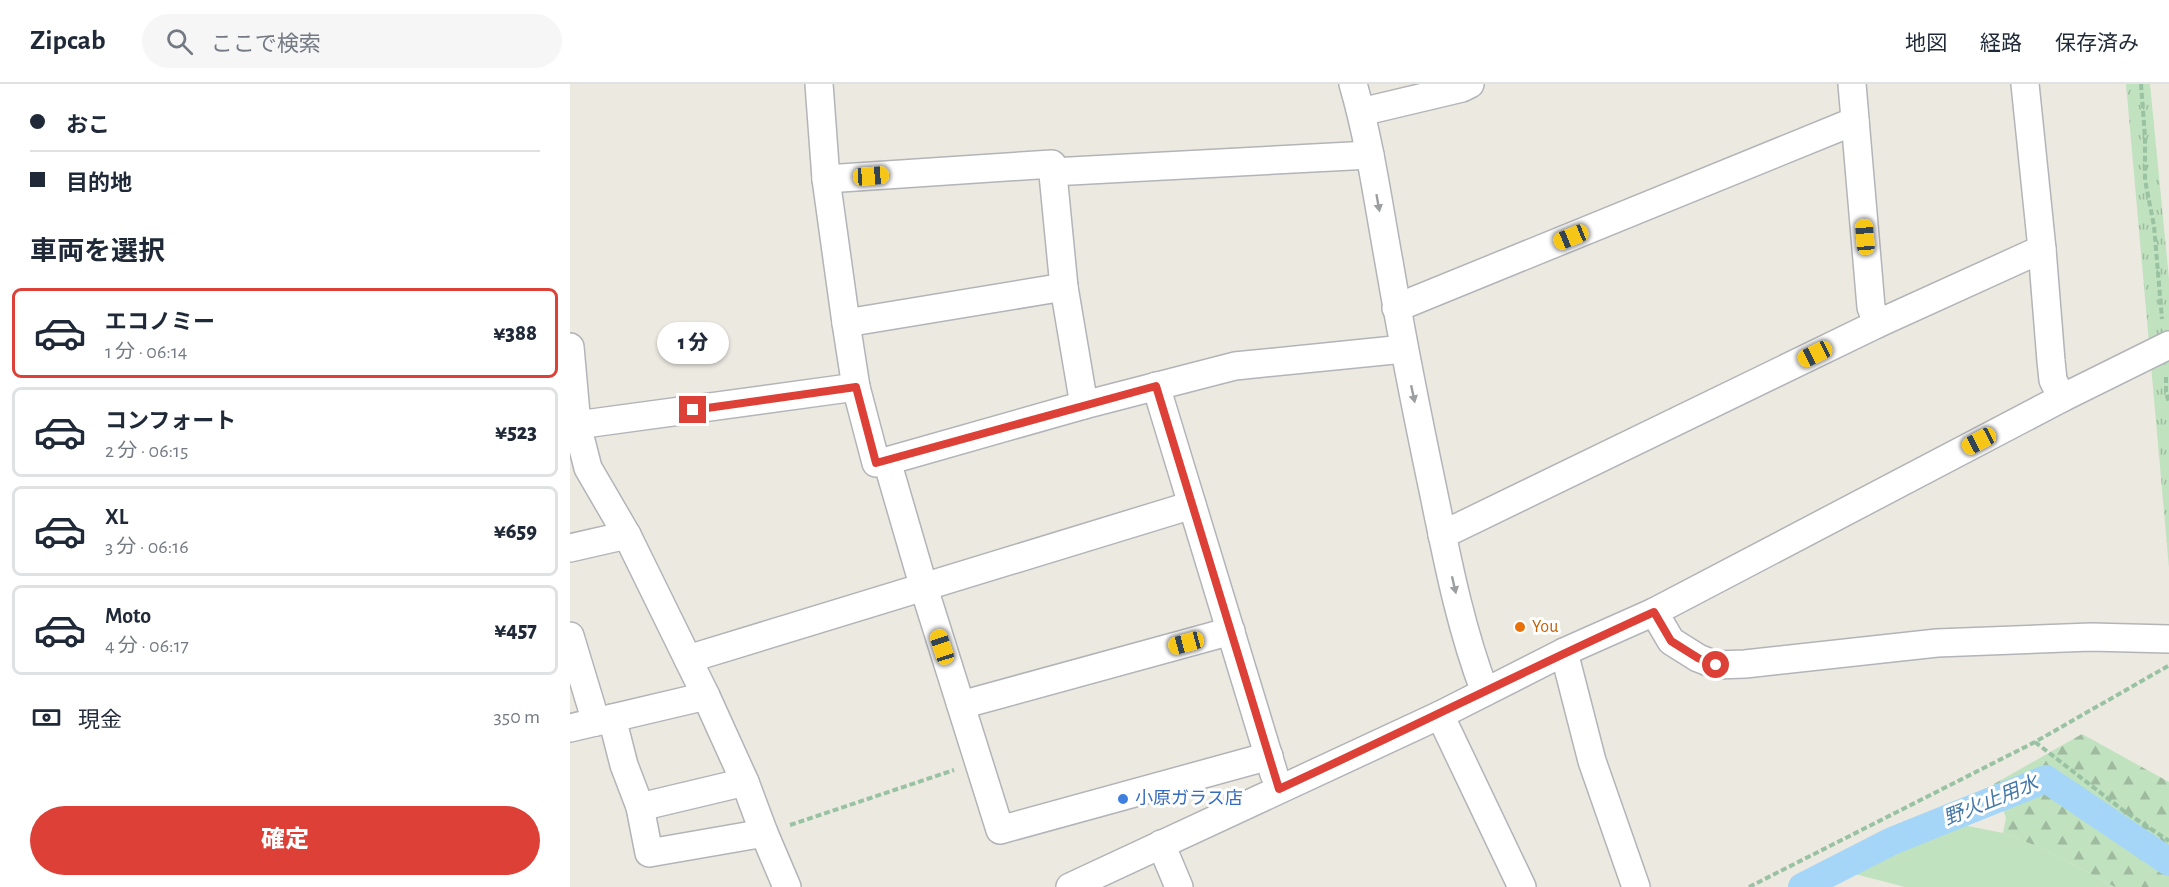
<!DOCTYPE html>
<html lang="ja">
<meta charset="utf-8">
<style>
body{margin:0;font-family:"Alegreya Sans","Noto Sans JP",sans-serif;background:#f6f6f7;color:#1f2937;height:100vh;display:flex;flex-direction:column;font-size:22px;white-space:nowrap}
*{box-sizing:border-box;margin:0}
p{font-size:20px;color:#747a83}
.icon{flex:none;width:33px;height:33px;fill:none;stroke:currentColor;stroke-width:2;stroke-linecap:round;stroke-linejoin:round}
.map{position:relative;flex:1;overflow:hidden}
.drawer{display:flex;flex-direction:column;background:#fff;width:570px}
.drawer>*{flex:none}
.banner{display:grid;align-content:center;height:132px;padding:0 30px;background:#fff}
.end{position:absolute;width:27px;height:27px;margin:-14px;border:8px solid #dc4037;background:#fff;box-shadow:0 0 0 3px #fff}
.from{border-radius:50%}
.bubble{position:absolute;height:42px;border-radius:21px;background:#fff;box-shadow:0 2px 4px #0004;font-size:20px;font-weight:800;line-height:42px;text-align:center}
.car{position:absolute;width:18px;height:36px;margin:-18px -9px;border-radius:8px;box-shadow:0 0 4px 2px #0007;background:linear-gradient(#f5c518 24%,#345 0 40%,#f5c518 0 76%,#345 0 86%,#f5c518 0)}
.banner b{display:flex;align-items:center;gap:21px;height:57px;font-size:22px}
.banner b+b{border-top:2px solid #e0e1e3}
.banner i{width:15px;height:15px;background:#1f2937}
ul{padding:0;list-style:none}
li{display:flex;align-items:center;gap:18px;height:90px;margin:0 12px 9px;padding:0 18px;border:3px solid #e0e1e3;border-radius:9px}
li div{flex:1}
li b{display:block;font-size:22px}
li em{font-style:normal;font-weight:800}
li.selected{border-color:#dc4037}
li>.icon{width:54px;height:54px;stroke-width:1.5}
h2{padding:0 30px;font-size:27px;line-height:72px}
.pay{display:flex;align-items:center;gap:15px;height:66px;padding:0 30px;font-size:22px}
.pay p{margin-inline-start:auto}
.primary-button{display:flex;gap:12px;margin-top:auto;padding:12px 30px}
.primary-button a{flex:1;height:69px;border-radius:36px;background:#dc4037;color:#fff;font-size:24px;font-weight:800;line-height:69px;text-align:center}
header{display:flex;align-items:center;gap:36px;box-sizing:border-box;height:84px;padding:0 30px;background:#fff;border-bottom:2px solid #e0e1e3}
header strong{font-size:28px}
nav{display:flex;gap:33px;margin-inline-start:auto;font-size:21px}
.search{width:420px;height:54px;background:#f6f6f7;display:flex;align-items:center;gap:15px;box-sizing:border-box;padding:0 21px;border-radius:33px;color:#747a83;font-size:22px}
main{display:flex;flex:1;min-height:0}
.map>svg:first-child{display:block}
.green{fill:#c0e2bf}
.forest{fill:url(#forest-firs)}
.park{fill:url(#park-tufts)}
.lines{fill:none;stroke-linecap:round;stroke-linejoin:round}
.canal{stroke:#a5d6f8;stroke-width:28}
.minor-casing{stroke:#b2b4b8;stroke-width:30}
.path{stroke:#99c2a3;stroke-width:4;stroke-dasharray:6 3;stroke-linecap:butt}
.minor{stroke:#fff;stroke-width:27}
.oneway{fill:#9c9ea0}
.route{stroke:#dc4037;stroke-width:8}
.food-dot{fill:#e8710a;stroke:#fff;stroke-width:2}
.shop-dot{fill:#3f7fe0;stroke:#fff;stroke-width:2}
.labels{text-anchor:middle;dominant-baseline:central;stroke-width:6;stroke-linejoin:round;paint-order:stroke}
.food-label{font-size:18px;fill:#c56008;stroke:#fff;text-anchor:start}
.shop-label{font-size:18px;fill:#366cbe;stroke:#fff;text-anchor:start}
.water-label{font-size:20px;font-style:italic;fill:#4478a8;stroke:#fff}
</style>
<header>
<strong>Zipcab</strong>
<div class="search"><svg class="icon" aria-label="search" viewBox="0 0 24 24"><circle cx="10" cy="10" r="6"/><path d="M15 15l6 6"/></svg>ここで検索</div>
<nav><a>地図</a><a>経路</a><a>保存済み</a></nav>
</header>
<main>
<section class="drawer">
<div class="banner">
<b><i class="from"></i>おこ</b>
<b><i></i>目的地</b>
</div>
<h2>車両を選択</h2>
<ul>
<li class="selected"><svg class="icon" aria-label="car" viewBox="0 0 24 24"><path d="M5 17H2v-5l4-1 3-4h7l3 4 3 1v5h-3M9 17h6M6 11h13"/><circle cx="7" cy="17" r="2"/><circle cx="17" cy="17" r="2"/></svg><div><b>エコノミー</b><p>1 分 · 06:14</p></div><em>¥388</em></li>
<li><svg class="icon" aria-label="car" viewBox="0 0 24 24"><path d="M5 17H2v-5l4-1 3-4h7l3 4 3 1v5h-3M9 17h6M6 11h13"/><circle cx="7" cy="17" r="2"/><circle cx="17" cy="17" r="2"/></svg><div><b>コンフォート</b><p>2 分 · 06:15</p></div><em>¥523</em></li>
<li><svg class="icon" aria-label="car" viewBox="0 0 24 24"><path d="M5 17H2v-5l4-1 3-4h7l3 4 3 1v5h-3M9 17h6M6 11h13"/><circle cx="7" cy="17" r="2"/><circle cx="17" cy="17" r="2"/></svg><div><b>XL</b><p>3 分 · 06:16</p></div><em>¥659</em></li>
<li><svg class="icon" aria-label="car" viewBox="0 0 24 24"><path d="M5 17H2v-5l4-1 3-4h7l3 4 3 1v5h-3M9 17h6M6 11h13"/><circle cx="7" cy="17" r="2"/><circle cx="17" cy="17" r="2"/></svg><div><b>Moto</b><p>4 分 · 06:17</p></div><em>¥457</em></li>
</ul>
<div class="pay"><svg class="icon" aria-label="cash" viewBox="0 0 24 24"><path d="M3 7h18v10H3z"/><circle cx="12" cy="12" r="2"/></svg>現金<p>350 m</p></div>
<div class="primary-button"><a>確定</a></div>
</section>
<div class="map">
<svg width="1599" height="803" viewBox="0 0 1599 803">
<defs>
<pattern id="forest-firs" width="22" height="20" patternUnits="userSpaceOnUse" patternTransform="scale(1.5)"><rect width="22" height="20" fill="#c0e2bf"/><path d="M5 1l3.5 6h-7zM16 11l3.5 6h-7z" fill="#9fba9f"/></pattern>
<pattern id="park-tufts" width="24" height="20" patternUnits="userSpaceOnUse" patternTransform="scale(1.5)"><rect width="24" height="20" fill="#c0e2bf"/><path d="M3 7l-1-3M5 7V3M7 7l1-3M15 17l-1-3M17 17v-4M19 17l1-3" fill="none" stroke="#9fba9f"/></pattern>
</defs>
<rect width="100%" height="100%" fill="#ece9e1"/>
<!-- green -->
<polygon class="green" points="1378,738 1433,749 1472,764 1545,803 1335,803 1277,788"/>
<!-- forest -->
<polygon class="forest" points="1512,650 1599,698 1599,803 1545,803 1472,764 1433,749 1436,734 1424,700"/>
<!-- park -->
<polygon class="park" points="1556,0 1580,0 1599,195 1599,484"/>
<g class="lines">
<!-- canal -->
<polyline class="canal" points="1232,803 1322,757 1476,695 1599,778"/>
<!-- minor casing -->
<g class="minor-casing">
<g id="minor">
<polyline points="249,0 256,95 276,239 286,303 306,379 317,377 354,504 430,746 699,672"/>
<path d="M 783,0 C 800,58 808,118 819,178 C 832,254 847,330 863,406 C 877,474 890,543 915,608"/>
<polyline points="1282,0 1301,223 1307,240"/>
<polyline points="1455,0 1472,165 1481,277 1483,296 1492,314"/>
<polyline points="791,28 892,4 900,0"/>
<polyline points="482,88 800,71"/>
<polyline points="256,95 482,80 494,203 514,321"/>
<polyline points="826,224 1285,37"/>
<polyline points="276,239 494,203"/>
<polyline points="0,263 7,341 18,384 57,451 136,612 175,698 194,749 217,803"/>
<polyline points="586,302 704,690"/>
<polyline points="7,341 286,303"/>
<polyline points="317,377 514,321 665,282 834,265"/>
<polyline points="872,451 1307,240 1472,165"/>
<polyline points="0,464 57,451"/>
<polyline points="1084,528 1101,557 1128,574 1146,581 1175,580 1367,559 1521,553 1599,555"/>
<polyline points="0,552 26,638"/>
<polyline points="994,568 1022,677 1066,803"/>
<polyline points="118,575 622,421"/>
<polyline points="391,621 661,547"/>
<polyline points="870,631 952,803"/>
<polyline points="42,634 54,681 70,723 79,769 194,749"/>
<polyline points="0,644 136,612"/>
<polyline points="70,723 175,698"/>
<polyline points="591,760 609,803"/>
<polyline points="500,803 870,631 994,568 1084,528 1492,314 1599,261"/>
</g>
</g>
<!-- path -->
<g class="path">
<polyline points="1571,0 1575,53 1575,96 1584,142 1592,235"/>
<polyline points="1596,293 1596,308 1599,319"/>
<polyline points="1465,658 1554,727 1599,757"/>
<polyline points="220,741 384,686"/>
<polyline points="1179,803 1465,658 1598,582"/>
</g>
<!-- minor -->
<use href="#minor" class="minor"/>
</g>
<!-- one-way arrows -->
<defs><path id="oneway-solid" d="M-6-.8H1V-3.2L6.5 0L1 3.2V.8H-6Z" transform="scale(1.5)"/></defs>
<g class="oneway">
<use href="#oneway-solid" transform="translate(808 119) rotate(80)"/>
<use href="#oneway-solid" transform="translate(843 310) rotate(78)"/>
<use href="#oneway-solid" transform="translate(884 501) rotate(77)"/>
</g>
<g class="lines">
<!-- route -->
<path class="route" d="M 123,326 L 286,303 L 306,379 L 586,302 L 709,705 C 835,647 958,585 1084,528 L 1101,557 L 1128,574 L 1146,581"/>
</g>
<!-- markers -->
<circle class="food-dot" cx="950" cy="543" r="6"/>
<circle class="shop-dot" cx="553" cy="715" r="6"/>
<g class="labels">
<!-- food labels -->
<g class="food-label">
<text x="962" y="543">You</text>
</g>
<!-- shop labels -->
<g class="shop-label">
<text x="565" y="715">小原ガラス店</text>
</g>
<!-- water labels -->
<g class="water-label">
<text transform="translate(1421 717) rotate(-22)">野火止用水</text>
</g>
</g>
</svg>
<i class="end from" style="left:1146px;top:581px"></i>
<i class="end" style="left:123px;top:326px"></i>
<div class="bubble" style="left:87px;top:238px;width:72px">1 分</div>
<i class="car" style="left:301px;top:92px;rotate:86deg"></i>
<i class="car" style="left:1001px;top:153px;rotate:248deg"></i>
<i class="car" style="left:1295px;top:153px;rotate:355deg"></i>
<i class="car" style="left:1245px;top:270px;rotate:244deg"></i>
<i class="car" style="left:1409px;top:357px;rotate:242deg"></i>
<i class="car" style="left:616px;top:559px;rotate:255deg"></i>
<i class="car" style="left:372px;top:563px;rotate:342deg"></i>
</div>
</main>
